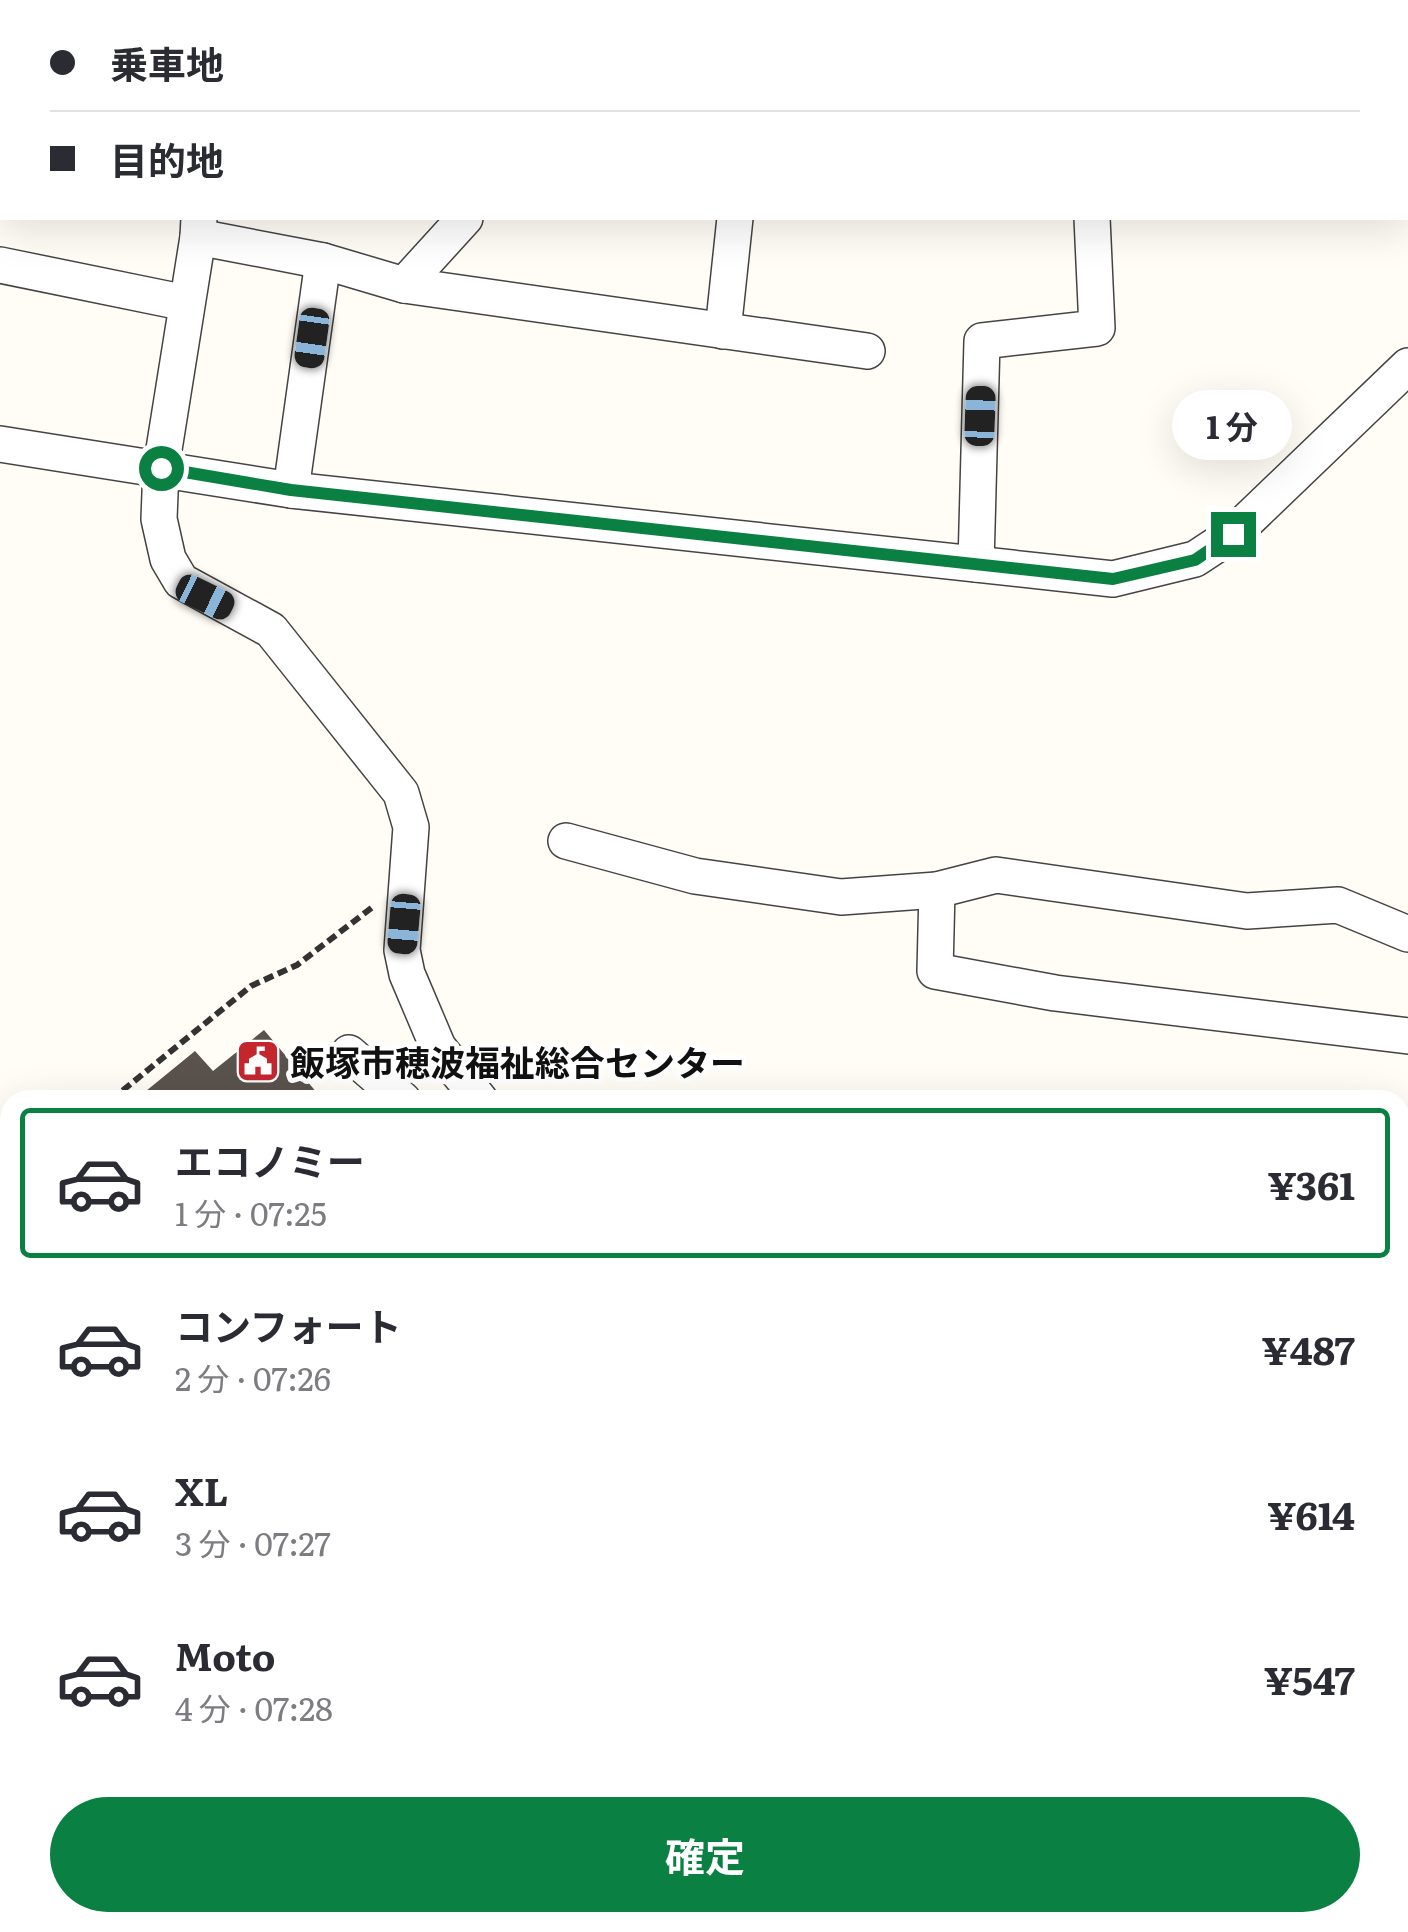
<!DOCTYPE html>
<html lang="ja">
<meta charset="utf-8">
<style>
body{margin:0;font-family:Literata,"Noto Sans JP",serif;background:#f7f7f7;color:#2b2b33;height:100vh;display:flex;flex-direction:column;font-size:38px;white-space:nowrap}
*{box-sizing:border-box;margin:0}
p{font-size:32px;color:#7c7c81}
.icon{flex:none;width:55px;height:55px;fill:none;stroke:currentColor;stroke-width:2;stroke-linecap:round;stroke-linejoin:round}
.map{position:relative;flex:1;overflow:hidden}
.drawer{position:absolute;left:0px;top:1090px;width:1410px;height:842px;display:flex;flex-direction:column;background:#fff;border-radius:30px 30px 0 0;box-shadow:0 10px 40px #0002}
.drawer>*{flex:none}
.guide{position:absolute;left:0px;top:0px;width:1410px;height:220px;box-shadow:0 10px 40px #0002;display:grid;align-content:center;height:220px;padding:0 50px;background:#fff}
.end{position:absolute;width:45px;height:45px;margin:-22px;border:12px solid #0b8043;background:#fff;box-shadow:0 0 0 5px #fff}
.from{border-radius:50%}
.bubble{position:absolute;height:70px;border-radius:35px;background:#fff;box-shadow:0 10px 40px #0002;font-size:32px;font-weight:700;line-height:70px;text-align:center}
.car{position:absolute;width:30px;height:60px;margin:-30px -15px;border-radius:12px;box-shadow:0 0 8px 2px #0007;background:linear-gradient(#222 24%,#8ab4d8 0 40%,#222 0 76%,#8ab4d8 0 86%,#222 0)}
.guide b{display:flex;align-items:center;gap:35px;height:95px;font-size:38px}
.guide b+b{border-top:2px solid #e1e1e2}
.guide i{width:25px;height:25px;background:#2b2b33}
ul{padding:18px 0 0;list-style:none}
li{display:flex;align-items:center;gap:30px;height:150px;margin:0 20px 15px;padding:0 30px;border:5px solid transparent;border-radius:10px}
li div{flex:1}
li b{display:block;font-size:38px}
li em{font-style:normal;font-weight:700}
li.active{border-color:#0b8043}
li>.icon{width:90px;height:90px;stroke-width:1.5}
.primary-button{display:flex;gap:20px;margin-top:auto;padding:20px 50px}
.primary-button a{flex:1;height:115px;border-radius:60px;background:#0b8043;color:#fff;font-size:40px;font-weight:700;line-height:115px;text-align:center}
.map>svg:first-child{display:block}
.building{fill:#5a524d}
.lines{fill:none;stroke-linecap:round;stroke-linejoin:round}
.minor-casing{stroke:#444;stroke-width:38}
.path{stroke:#333;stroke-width:6;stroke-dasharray:10 5;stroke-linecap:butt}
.minor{stroke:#fff;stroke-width:35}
.route{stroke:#0b8043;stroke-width:12}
.labels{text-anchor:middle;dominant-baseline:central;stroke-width:10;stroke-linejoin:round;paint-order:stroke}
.poi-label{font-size:35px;font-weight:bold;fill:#111;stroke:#fff;text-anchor:start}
</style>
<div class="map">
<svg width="1408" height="1932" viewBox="0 0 1408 1932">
<rect width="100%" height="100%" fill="#fffdf5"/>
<!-- building -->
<g class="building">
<polygon points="264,1030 323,1100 135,1100 195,1051 213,1071"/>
<polygon points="1134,1922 1170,1922 1171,1932 1135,1932"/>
</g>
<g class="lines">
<!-- minor casing -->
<g class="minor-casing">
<g id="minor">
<polyline points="280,2 280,0"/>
<polyline points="658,2 660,0"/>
<polyline points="758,2 758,0"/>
<polyline points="199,218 198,237 323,261 404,285 465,218"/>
<polyline points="198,237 161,468 159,519 168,559 181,581 271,630 401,793 411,827 402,950 407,974 438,1047 480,1100"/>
<polyline points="0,265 186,303"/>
<polyline points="404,285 867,351"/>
<polyline points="723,331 735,218"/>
<polyline points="0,444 291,490 1113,579 1195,559 1233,534 1408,366"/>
<polyline points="291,490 323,261"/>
<polyline points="976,564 982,341 1097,328 1092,218"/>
<polyline points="566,841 695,876 841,897 937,890 996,875 1247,911 1338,905 1408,934"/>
<polyline points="937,890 935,971 1055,993 1408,1036"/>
<polyline points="349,1053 403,1100"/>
<polyline points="1400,1186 1408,1181"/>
<polyline points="1400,1220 1408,1220"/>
<polyline points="0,1454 10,1466"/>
<polyline points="0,1501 10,1497"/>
<polyline points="1400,1516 1408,1518"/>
<polyline points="1400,1874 1408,1874"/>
<polyline points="615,1932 756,1922"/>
</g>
</g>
<!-- path -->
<g class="path">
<polyline points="111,1100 251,986 297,965 374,906"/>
<polyline points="0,1206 10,1198"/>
</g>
<!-- minor -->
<use href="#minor" class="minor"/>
</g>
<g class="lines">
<!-- route -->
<polyline class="route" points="161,468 291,490 1113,579 1195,560 1233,534"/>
</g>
<!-- icons -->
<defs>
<g id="civic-square" transform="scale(2.25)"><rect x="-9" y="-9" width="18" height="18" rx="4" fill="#c4262e" stroke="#fff"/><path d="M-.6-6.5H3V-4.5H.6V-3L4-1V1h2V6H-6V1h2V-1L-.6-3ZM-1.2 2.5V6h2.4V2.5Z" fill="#fff"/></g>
</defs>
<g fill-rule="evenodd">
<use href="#civic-square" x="258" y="1061"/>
</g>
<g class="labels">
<!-- poi labels -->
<g class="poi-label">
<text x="290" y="1061">飯塚市穂波福祉総合センター</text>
</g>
</g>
</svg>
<i class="end from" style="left:161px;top:468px"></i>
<i class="end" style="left:1233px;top:534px"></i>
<div class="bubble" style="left:1172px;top:390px;width:120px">1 分</div>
<i class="car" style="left:312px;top:338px;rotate:188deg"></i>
<i class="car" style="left:980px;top:416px;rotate:2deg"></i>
<i class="car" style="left:205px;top:597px;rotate:116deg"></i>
<i class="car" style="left:404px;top:924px;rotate:185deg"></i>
<div class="guide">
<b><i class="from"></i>乗車地</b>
<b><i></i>目的地</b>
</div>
<section class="drawer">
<ul>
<li class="active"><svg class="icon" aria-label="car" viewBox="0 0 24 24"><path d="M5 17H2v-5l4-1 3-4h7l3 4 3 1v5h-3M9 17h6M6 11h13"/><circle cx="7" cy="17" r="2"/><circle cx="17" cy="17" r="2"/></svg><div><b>エコノミー</b><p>1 分 · 07:25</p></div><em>¥361</em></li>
<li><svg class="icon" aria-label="car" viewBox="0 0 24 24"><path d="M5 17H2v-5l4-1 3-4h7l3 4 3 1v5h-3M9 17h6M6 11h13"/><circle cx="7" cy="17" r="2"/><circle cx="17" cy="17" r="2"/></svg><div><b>コンフォート</b><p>2 分 · 07:26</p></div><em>¥487</em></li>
<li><svg class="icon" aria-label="car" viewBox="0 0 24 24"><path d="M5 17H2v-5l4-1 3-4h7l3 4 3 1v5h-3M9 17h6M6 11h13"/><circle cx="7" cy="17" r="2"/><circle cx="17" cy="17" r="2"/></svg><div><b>XL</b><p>3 分 · 07:27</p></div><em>¥614</em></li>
<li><svg class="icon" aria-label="car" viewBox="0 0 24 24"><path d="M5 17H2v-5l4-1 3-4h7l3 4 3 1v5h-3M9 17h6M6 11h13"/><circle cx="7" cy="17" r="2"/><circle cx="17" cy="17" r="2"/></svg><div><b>Moto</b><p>4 分 · 07:28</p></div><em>¥547</em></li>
</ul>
<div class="primary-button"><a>確定</a></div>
</section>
</div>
